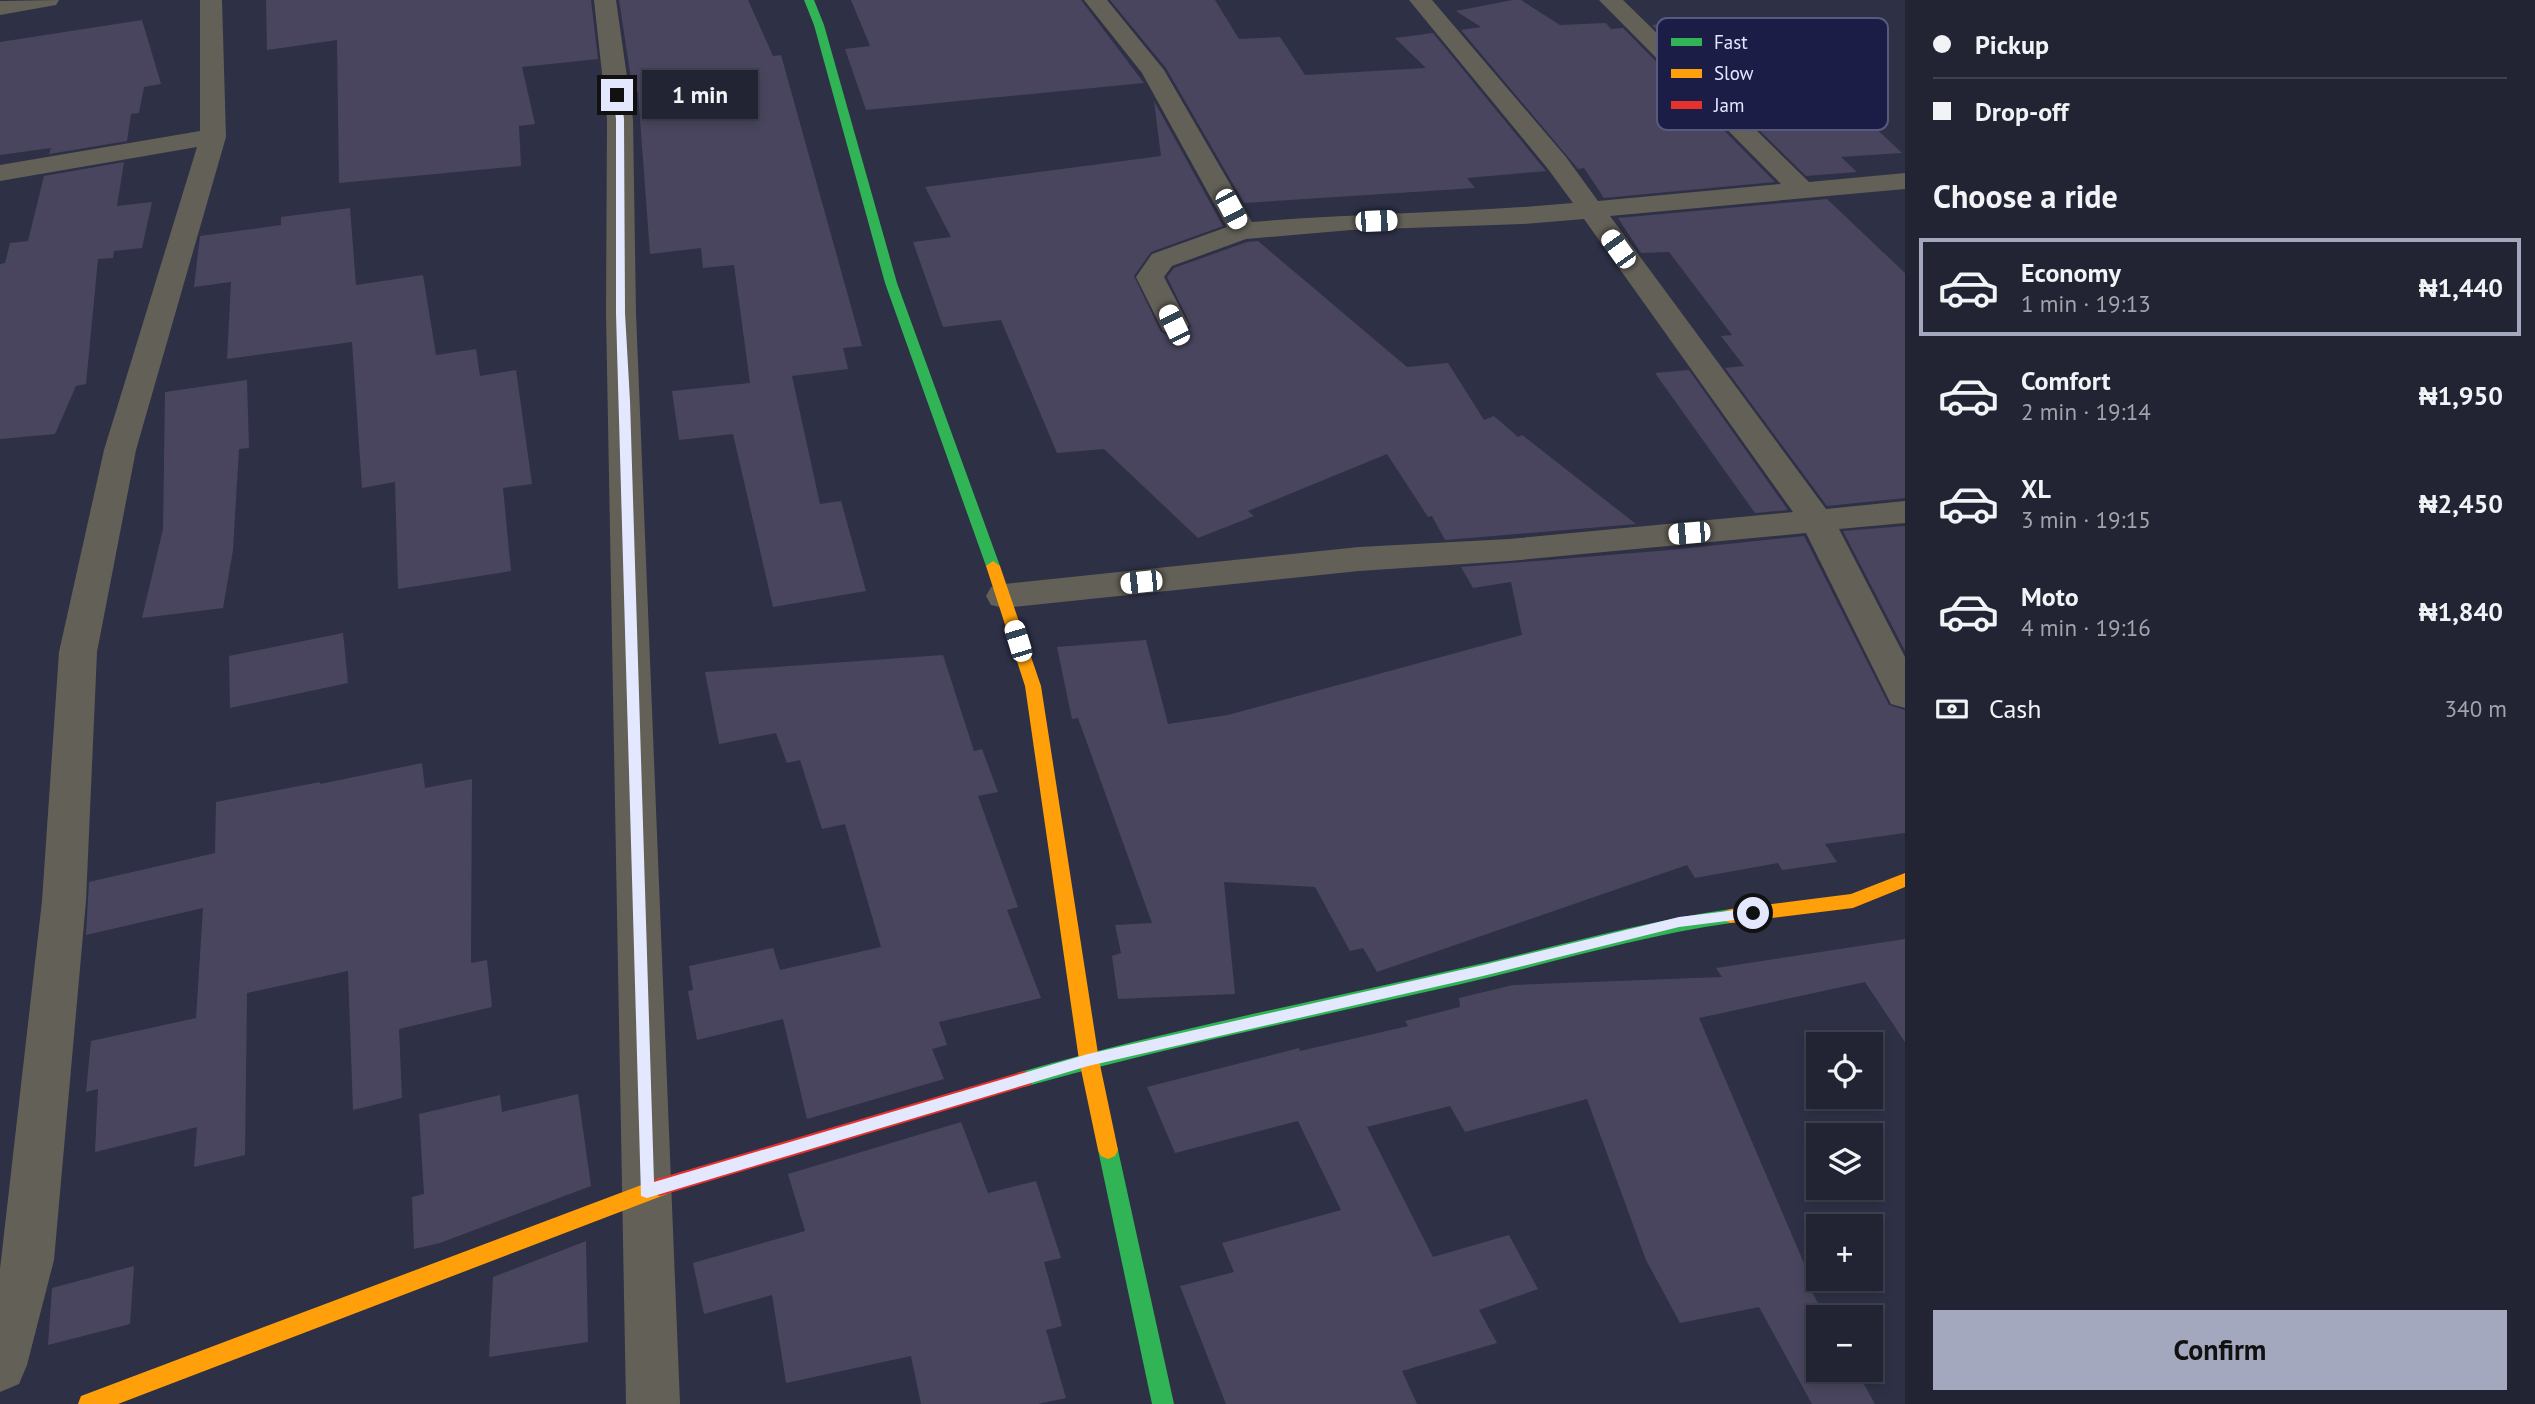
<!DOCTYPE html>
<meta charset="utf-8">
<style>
body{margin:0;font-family:"PT Sans",sans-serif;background:#2a2c3c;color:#f1f3f6;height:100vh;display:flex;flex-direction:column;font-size:26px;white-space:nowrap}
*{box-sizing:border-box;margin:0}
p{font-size:23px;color:#a2a4ac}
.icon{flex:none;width:38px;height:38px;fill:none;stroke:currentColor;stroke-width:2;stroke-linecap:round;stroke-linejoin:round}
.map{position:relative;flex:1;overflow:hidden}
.details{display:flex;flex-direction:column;background:#222434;width:630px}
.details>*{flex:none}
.hud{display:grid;align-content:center;height:154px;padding:0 28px;background:#222434}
.fabs{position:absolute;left:1806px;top:1032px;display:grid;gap:14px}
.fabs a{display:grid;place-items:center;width:77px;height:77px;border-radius:0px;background:#222434;box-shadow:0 4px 10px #0003,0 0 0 2px #3f414f;font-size:35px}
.end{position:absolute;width:32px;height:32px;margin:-16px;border:9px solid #e4e8fe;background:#111;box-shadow:0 0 0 4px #111}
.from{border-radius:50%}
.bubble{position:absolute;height:49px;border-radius:0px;background:#222434;box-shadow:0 4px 10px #0003,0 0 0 2px #3f414f;font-size:23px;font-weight:700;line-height:49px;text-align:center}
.car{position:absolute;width:21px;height:42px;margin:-21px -10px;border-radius:9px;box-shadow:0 0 5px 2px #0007;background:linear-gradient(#fff 24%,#345 0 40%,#fff 0 76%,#345 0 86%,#fff 0)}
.hud b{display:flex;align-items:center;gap:24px;height:66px;font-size:26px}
.hud b+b{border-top:2px solid #3f414f}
.hud i{width:18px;height:18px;background:#f1f3f6}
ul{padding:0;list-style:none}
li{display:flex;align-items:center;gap:21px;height:98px;margin:0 14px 10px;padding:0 14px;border:4px solid transparent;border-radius:0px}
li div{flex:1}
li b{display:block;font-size:26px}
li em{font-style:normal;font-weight:700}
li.current{border-color:#a4a8be}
li>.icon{width:63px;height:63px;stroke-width:1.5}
h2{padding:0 28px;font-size:32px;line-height:84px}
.pay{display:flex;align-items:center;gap:18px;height:77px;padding:0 28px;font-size:26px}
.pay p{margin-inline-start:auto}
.cta{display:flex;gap:14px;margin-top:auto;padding:14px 28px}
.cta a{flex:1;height:80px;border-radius:0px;background:#a4a8be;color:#111;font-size:28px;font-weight:700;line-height:80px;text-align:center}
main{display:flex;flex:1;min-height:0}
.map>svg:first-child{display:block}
.building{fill:#49455e}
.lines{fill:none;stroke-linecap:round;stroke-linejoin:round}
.street{fill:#636057;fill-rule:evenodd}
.fast{fill:#30b455;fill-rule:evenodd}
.slow{fill:#ff9f0a;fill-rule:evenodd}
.jam{fill:#e5322d;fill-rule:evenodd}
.route{fill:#e4e8fe}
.key{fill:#1b1d46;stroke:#575a7d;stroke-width:2}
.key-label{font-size:19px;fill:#e4e8fe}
</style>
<main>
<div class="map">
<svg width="1905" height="1404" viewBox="0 0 1905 1404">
<rect width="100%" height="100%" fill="#2e3046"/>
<!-- building -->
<g class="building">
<polygon points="266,0 591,0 598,59 522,67 535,124 519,126 521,166 339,183 337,40 267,50"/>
<polygon points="619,0 748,0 773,56 781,55 862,346 843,348 848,369 792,376 820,504 841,501 866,591 773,607 733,434 679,440 672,391 750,383 734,265 703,268 701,248 650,254 638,92 633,92"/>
<polygon points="851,0 1081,0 1144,83 866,110 845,49 870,46"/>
<polygon points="1110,0 1215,0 1239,39 1280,37 1305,75 1426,68 1395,38 1433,33 1546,171 1467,178 1475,188 1244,203 1166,68"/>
<polygon points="1513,0 1521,0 1560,25 1606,23 1611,29 1623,28 1775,182 1604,198 1584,168 1578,169 1461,30 1481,27 1456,11"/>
<polygon points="1702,19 1755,58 1762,57 1819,90 1832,87 1902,153 1841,157 1857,172 1806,176 1652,25"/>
<polygon points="142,20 161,84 144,87 139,113 131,114 127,141 49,154 51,148 0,155 0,42"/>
<polygon points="1154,101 1223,226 1151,252 1134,276 1161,332 1175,337 1186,334 1191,326 1167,277 1174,268 1247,242 1258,241 1407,367 1448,363 1484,420 1494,416 1518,437 1522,435 1636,524 1445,540 1432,516 1428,517 1387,454 1248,511 1254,516 1198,538 1104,449 1057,453 1001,320 943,327 913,242 951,237 925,187 1161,156"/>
<polygon points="124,162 117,206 152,202 142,248 114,251 113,258 98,259 86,384 76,386 55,434 0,439 0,264 5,263 10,243 28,241 44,176"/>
<polygon points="1827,199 1905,273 1905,498 1827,506 1725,368 1744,366 1721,336 1732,335 1669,252 1641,253 1618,218"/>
<polygon points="350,208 356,285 423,275 436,355 476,349 480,376 516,370 532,484 503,488 511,571 398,589 395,482 362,488 352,342 227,359 231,282 194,287 200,236 281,225 281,217"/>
<polygon points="1689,370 1788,510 1755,513 1655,373"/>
<polygon points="247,380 249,448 239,449 233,550 223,608 142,618 163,529 165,392"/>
<polygon points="1905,526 1905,651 1843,531"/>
<polygon points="1804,536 1889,705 1905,710 1905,833 1825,844 1837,862 1782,870 1778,863 1695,878 1687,865 1377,972 1363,948 1350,951 1315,887 1224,882 1235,994 1118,999 1112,956 1121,953 1115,925 1152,923 1078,718 1072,719 1057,647 1146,640 1168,724 1228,715 1522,635 1511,582 1473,588 1461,567 1670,550"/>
<polygon points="343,633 348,683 230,708 229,656"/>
<polygon points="943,655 974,751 982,749 998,792 978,796 1018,907 1007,910 1041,998 939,1022 947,1045 932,1049 944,1079 807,1119 783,1019 697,1040 688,991 693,990 689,966 773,948 780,970 881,947 845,824 822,829 800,760 787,763 776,733 719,744 705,672"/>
<polygon points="422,763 425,788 472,779 471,963 487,960 492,1007 399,1029 402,1098 353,1110 348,971 247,993 245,1155 194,1167 197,1127 95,1152 98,1089 86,1092 91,1041 196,1018 203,908 86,935 89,882 215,853 216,802 320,782 320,784"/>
<polygon points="1905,939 1905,1042 1865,982 1699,1018 1815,1289 1811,1290 1826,1318 1818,1318 1818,1370 1856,1370 1875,1404 1812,1404 1759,1307 1680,1323 1646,1260 1587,1099 1465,1132 1450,1106 1367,1127 1433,1257 1509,1235 1538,1289 1479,1310 1497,1343 1402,1371 1417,1404 1226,1404 1180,1286 1234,1272 1222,1243 1341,1210 1298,1121 1175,1153 1147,1087 1299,1048 1300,1051 1408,1026 1405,1021 1460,1007 1459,998 1513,985 1722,977 1716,968"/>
<polygon points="578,1094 591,1186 440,1243 414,1249 412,1197 424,1194 419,1114 500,1095 502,1112"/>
<polygon points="961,1122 988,1193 1036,1181 1061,1258 1044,1262 1062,1326 1046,1330 1066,1398 1038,1404 921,1404 911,1356 786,1383 772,1295 704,1314 693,1263 805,1231 788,1174"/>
<polygon points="586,1241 588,1342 489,1357 493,1277"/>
<polygon points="134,1266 130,1324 48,1345 52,1288"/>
</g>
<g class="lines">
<!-- street -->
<g class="street">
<polygon points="59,0 56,5 0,15 0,1"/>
<polygon points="200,0 222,0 226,137 136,450 97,652 86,901 54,1260 27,1365 19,1384 0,1392 0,1269 42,901 59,652 104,450 197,147 0,181 0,165 200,131"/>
<polygon points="594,0 616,0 633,119 636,313 680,1404 626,1404 606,313 607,119"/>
<path d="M 1084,0 L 1107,0 L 1164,70 L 1252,222 C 1359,213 1466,213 1573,203 L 1548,169 L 1409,0 L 1432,0 L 1566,157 L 1598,201 L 1781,184 L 1599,0 L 1623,0 L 1809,182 L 1905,173 L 1905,189 L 1610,216 L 1826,509 L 1905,501 L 1905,523 L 1839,529 L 1905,657 L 1905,708 L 1891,704 L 1886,694 L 1806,533 L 1509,561 L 1359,571 L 1004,608 L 991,605 L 986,596 L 991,587 L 1004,584 L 1359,547 L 1509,539 L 1793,512 L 1584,219 L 1523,224 L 1351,230 L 1246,239 L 1172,266 L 1164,277 L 1189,325 L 1185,331 L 1174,334 L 1163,331 L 1136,277 L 1152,254 L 1227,227 L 1142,73 Z"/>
</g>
<!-- fast -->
<g class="fast">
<polygon points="804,0 814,0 824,25 897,283 1000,566 998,569 993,571 986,566 885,283 814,25"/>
<path d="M 1731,909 L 1737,911 L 1740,916 L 1737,921 L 1731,923 C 1638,936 1549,964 1457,985 C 1312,1018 1167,1047 1024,1087 L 1017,1085 L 1014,1079 L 1017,1073 L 1024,1071 C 1167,1030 1312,1002 1457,969 C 1549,949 1638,922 1731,909 Z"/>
<polygon points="1108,1141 1115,1144 1118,1150 1174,1404 1152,1404 1098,1150 1101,1144"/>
</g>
<!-- slow -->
<g class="slow">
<polygon points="993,561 1000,566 1041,686 1099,1060 1118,1150 1115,1156 1108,1159 1101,1156 1098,1150 1079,1060 1025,686 986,566"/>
<polygon points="1905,873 1905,887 1853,908 1731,923 1725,921 1722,916 1725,911 1731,909 1851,894"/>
<polygon points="660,1178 667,1180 670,1187 667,1194 118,1404 78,1404 81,1396 89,1393"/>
</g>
<!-- jam -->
<polygon class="jam" points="1024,1071 1031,1073 1034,1079 1031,1085 1024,1087 660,1196 653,1194 650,1187 653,1180 660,1178"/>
</g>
<!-- route -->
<polygon class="route" points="617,93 621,95 624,119 625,313 630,401 654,1182 1088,1054 1483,965 1679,917 1753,908 1760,913 1758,917 1679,927 1483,976 1088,1066 647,1198 641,1196 616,313 616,119 613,95"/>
<!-- legend -->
<rect x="1657" y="18" width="231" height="112" rx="10" class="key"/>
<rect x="1671" y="38" width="31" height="8" fill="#30b455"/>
<rect x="1671" y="69" width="31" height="9" fill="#ff9f0a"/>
<rect x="1671" y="101" width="31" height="8" fill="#e5322d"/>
<g class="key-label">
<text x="1714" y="49">Fast</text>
<text x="1714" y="80">Slow</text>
<text x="1714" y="112">Jam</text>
</g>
</svg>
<div class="fabs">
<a><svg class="icon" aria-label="locate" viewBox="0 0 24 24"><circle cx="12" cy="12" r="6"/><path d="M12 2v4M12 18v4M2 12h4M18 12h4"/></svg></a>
<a><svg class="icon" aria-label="layers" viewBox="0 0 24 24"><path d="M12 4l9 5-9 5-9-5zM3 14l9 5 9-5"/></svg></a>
<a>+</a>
<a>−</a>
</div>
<i class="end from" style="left:1753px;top:913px"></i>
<i class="end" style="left:617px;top:95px"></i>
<div class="bubble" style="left:642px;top:70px;width:116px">1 min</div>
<i class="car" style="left:1231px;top:209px;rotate:152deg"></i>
<i class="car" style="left:1376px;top:221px;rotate:88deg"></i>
<i class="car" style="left:1618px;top:249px;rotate:324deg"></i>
<i class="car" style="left:1174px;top:325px;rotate:334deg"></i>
<i class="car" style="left:1689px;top:533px;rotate:265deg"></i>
<i class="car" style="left:1141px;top:582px;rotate:264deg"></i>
<i class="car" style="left:1018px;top:641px;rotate:343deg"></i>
</div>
<section class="details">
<div class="hud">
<b><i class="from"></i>Pickup</b>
<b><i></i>Drop-off</b>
</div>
<h2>Choose a ride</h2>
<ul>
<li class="current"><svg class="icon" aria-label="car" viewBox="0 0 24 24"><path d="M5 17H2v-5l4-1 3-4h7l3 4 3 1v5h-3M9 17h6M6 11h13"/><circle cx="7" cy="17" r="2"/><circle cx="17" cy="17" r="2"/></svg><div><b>Economy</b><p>1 min · 19:13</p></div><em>₦1,440</em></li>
<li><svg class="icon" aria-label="car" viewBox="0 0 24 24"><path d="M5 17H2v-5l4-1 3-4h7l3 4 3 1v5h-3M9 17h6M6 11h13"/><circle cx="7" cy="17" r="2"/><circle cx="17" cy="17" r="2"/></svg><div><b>Comfort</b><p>2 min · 19:14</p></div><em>₦1,950</em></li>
<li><svg class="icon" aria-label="car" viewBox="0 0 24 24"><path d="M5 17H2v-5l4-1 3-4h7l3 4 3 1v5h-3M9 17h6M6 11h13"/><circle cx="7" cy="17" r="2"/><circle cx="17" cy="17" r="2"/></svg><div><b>XL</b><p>3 min · 19:15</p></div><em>₦2,450</em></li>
<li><svg class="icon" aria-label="car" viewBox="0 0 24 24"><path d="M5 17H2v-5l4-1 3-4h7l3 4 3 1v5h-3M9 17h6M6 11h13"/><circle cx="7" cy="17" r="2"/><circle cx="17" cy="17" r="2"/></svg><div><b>Moto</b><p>4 min · 19:16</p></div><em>₦1,840</em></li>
</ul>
<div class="pay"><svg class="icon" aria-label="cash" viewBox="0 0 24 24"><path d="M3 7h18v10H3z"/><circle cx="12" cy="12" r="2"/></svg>Cash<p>340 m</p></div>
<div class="cta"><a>Confirm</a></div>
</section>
</main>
